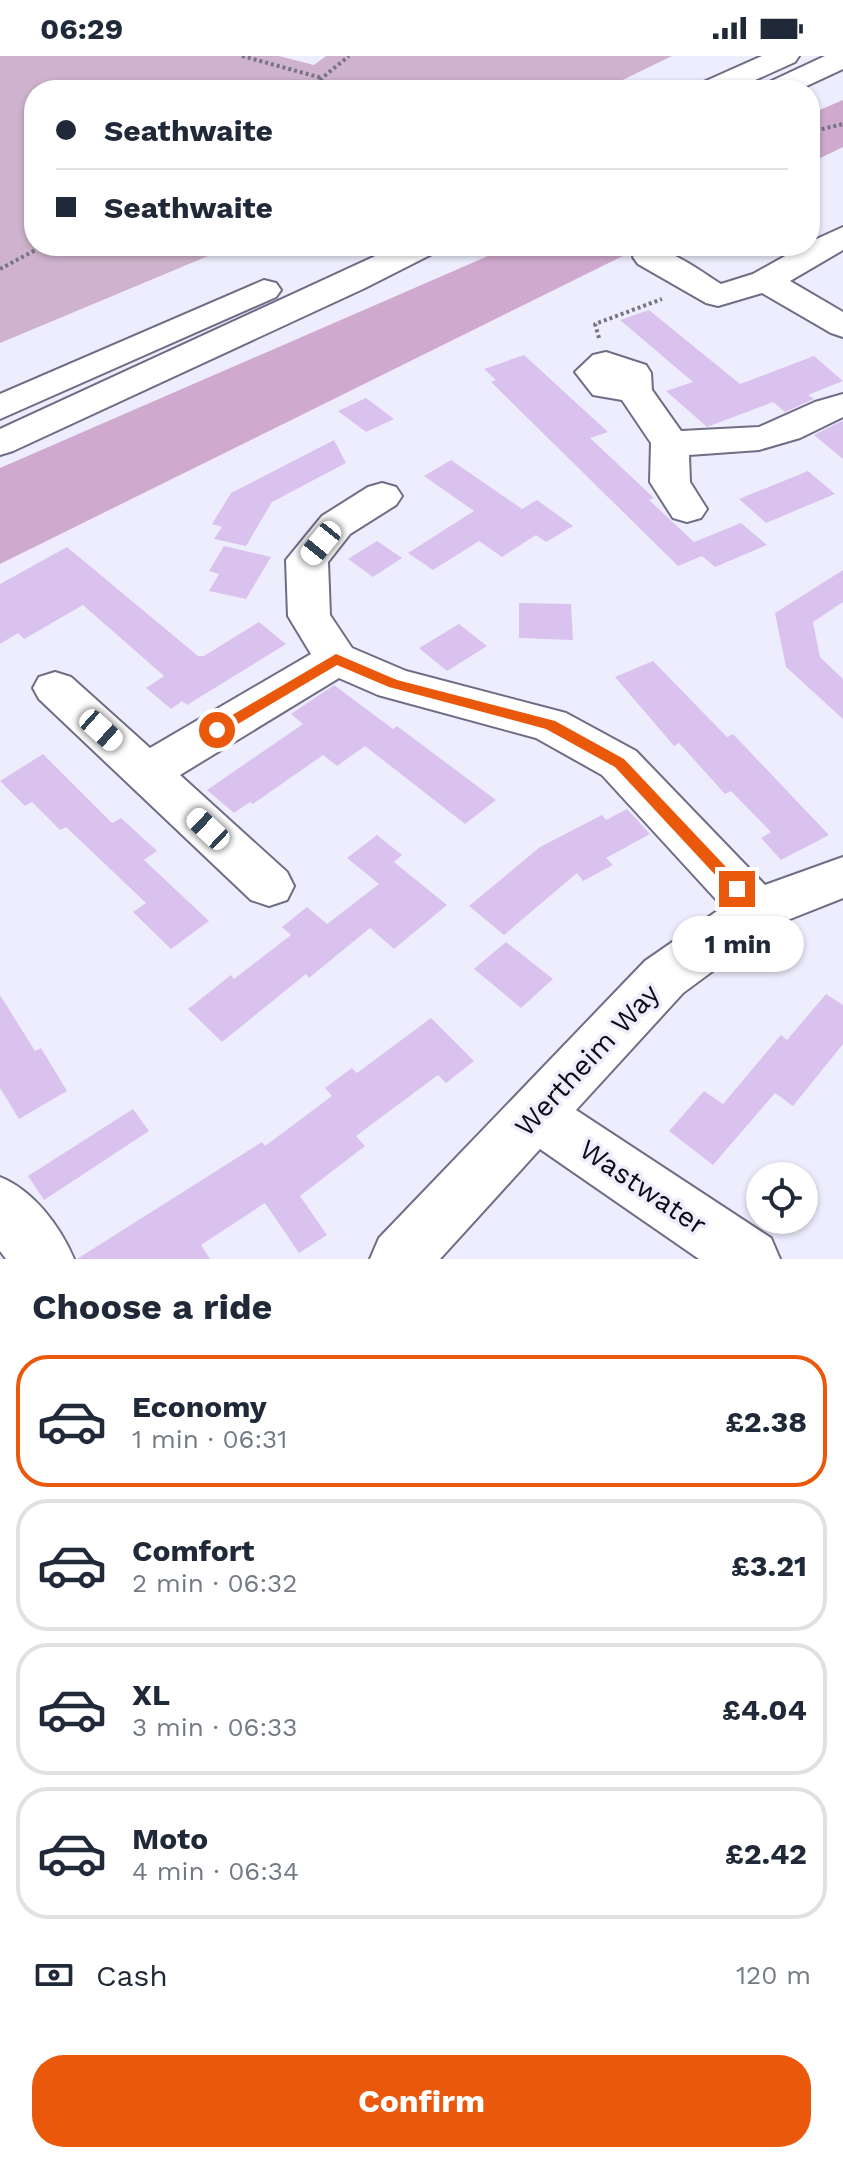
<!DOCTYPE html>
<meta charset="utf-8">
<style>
body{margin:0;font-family:"Work Sans",sans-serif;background:#f2f2f3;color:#1f2937;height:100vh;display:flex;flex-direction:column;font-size:30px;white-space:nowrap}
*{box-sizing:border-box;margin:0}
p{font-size:26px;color:#747a83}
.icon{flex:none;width:44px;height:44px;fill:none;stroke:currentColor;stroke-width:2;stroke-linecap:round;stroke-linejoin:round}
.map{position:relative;height:1203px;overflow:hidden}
.details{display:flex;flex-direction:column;background:#fff;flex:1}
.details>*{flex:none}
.banner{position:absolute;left:24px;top:24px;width:796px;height:176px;border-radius:32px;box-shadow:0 2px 6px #0004;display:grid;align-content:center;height:176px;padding:0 32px;background:#fff}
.tools{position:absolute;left:746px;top:1106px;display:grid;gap:16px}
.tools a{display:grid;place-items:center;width:72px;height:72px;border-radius:50%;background:#fff;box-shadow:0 2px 6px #0004;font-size:40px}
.end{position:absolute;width:36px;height:36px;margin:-18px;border:10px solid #ea580c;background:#fff;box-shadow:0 0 0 4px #fff}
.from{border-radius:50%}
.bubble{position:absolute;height:56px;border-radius:28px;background:#fff;box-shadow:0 2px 6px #0004;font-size:26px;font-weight:700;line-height:56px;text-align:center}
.car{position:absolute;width:24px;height:48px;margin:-24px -12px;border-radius:10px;box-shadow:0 0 6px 2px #0007;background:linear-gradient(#fff 24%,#345 0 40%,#fff 0 76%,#345 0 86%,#fff 0)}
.banner b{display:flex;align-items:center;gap:28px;height:76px;font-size:30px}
.banner b+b{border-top:2px solid #e0e1e3}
.banner i{width:20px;height:20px;background:#1f2937}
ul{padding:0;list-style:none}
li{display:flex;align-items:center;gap:24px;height:132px;margin:0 16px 12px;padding:0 16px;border:4px solid #e0e1e3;border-radius:32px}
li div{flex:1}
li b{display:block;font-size:30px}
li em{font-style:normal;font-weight:700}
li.selected{border-color:#ea580c}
li>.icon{width:72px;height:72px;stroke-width:1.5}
h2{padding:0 32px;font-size:36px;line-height:96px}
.pay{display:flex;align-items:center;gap:20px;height:88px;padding:0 32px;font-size:30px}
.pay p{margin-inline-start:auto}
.action{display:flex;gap:16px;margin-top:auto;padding:16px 32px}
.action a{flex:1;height:92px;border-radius:32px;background:#ea580c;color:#fff;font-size:32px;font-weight:700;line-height:92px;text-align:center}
.status{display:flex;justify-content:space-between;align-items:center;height:56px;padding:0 40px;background:#fff;direction:ltr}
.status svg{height:22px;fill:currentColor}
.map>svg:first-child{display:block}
.green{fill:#cfb3ce}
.forest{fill:#d0aace}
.building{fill:#d9c3ee}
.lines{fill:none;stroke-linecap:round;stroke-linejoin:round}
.minor-casing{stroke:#6f6d85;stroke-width:4}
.major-casing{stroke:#6f6d85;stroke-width:4}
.path{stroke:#767581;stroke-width:4;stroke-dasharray:3 3;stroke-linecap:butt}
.minor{fill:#fff;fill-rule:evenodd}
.major{fill:#fff;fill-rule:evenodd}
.route{fill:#ea580c}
.labels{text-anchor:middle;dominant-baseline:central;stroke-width:7;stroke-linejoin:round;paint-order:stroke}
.near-street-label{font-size:28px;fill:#0d0c15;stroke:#eeedfe}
</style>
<div class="status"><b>06:29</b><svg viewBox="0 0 49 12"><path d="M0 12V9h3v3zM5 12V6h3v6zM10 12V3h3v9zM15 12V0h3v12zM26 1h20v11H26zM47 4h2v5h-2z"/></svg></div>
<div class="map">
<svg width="843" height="1203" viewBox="0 0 843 1203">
<rect width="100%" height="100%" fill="#eeedfe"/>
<!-- green -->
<polygon class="green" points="0,0 279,0 314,9 326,0 672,0 602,34 34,34 34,190 232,190 0,287"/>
<!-- forest -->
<g class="forest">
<polygon points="843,44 843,91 810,107 810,58"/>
<polygon points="511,190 643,190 0,508 0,412"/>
</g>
<!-- building -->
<g class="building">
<polygon points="649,254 740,328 814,300 843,325 808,339 814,343 785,356 773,346 707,371 666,335 693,326 620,264"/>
<polygon points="524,299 608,376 590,382 654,442 649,444 694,486 741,467 767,489 715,511 702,500 678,510 491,326 496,324 484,313"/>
<polygon points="366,342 394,363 366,376 338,355"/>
<polygon points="842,365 843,366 843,403 814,379"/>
<polygon points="334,384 346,407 272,446 246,490 214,483 222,471 212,468 231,437"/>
<polygon points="451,404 522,453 537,444 573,470 546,486 536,479 502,501 479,485 433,514 408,497 474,455 424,420"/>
<polygon points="808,415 835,438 766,467 739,443"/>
<polygon points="377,485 402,502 373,521 348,503"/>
<polygon points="224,490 271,501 246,543 209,535 219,518 209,515"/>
<polygon points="67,491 198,600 204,600 259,566 286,588 187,649 182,645 171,653 146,632 164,620 83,549 24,583 18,577 0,588 0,528"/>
<polygon points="843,514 843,546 813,566 820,601 843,623 843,663 786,611 775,557"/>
<polygon points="519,547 571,548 573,584 519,582"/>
<polygon points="459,568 487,590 447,615 419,592"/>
<polygon points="653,605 727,681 733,678 829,779 781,804 761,782 771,776 731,735 725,738 679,687 674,690 615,621"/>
<polygon points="334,629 393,673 397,670 496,744 465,768 365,690 337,710 323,699 253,748 250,746 234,757 207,734 303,668 291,658"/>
<polygon points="43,698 112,767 121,762 157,795 144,804 209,865 171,893 133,856 146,847 66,771 60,774 32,746 25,750 0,725"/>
<polygon points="627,753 650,778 606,802 613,809 583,825 577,817 504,879 469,850 540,791 602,759 606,764"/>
<polygon points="377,779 402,799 394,806 447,849 394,893 370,872 309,922 306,918 222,986 188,953 231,919 234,923 291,879 282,871 307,851 327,868 379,828 347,802"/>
<polygon points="506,886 553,923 521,952 474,913"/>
<polygon points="826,938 843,949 843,988 793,1050 775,1037 713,1109 669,1075 704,1035 723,1048 781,979 787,984"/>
<polygon points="0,939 35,995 41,992 67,1035 19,1063 0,1032"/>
<polygon points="431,962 474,1005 446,1027 438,1019 356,1080 365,1090 300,1140 327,1179 299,1197 265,1147 201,1189 210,1203 77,1203 262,1086 265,1090 332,1040 325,1032 352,1012 357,1017"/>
<polygon points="133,1053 149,1075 44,1144 28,1120"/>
</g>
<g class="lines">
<!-- minor casing -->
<g class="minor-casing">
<g id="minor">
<path d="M 843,171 L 843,194 L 790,225 L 843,256 L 843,281 L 831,277 L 762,237 L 718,250 L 706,247 L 638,208 L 633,201 L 638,194 C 666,187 698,214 721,228 L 753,218 L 803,190 L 810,190 L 810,186 Z"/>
<polygon points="606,296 646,309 651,317 652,334 681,375 759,371 815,346 843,338 843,361 800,382 759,394 689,399 690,426 707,453 701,462 687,466 673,462 650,426 651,387 622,344 593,339 575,316 593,299"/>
<polygon points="382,427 396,431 402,440 396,449 350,478 328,506 330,559 352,592 406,615 566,657 636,695 765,829 843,801 843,842 775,869 683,937 576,1054 771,1182 780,1203 699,1203 540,1093 440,1203 370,1203 379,1182 645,905 723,851 602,719 536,682 378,639 339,622 180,719 287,816 294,830 287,844 269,850 251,844 39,643 33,632 39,621 55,616 71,621 150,692 311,598 288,560 286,504 322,460 368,431"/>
<path d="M 0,1121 C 33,1134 60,1170 74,1203 L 6,1203 L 0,1195 Z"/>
</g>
</g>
<!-- major casing -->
<g class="major-casing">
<g id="major">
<polygon points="762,0 799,0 795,6 733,34 695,34 699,28"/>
<polygon points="825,0 843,0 843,13 798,34 761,34 765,28"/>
<polygon points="397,190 438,190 434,197 365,232 13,395 0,399 0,373"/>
<polygon points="264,224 276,227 281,234 276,241 0,363 0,338"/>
</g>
</g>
<!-- path -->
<g class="path">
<polyline points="242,0 322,22"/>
<polyline points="313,34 322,22 349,0"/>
<polyline points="810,76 843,68"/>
<polyline points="0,213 43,190"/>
<polyline points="599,282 595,268 662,243"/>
</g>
<!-- minor -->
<use href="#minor" class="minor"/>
<!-- major -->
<use href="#major" class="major"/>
</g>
<!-- route -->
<polygon class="route" points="336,598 397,624 555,665 624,703 743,829 743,837 732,837 615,711 546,673 389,631 337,609 221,678 212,678 212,671"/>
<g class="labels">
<!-- near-street labels -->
<g class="near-street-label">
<text transform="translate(587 1004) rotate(-47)">Wertheim Way</text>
<text transform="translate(643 1131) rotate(34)">Wastwater</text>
</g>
</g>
</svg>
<div class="tools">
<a><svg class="icon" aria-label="locate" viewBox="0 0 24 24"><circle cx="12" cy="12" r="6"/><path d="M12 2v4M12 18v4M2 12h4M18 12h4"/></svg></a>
</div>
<i class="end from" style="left:217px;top:674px"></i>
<i class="end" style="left:737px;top:833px"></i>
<div class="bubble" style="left:672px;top:860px;width:132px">1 min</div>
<i class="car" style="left:321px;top:487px;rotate:219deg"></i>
<i class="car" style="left:101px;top:674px;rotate:132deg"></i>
<i class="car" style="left:208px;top:773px;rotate:313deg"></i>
<div class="banner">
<b><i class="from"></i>Seathwaite</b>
<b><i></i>Seathwaite</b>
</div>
</div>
<section class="details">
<h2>Choose a ride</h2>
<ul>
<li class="selected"><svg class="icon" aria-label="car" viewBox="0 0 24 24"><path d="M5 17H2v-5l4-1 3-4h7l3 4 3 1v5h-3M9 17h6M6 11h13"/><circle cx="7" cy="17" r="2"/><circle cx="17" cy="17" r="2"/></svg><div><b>Economy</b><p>1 min · 06:31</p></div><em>£2.38</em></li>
<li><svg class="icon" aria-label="car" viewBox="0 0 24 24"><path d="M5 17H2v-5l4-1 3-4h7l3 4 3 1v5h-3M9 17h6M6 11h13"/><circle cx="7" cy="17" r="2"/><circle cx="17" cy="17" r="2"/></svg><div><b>Comfort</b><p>2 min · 06:32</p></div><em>£3.21</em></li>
<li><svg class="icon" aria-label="car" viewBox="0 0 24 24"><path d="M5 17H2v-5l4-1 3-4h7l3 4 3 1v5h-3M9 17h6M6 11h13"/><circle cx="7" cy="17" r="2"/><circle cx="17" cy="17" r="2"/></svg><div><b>XL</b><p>3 min · 06:33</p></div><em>£4.04</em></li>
<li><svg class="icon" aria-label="car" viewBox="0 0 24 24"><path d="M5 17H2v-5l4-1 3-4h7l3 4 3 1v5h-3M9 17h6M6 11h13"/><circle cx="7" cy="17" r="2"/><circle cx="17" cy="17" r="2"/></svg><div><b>Moto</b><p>4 min · 06:34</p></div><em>£2.42</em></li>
</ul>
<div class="pay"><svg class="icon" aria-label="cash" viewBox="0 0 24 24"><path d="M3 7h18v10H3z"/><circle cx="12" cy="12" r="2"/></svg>Cash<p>120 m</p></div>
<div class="action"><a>Confirm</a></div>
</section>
